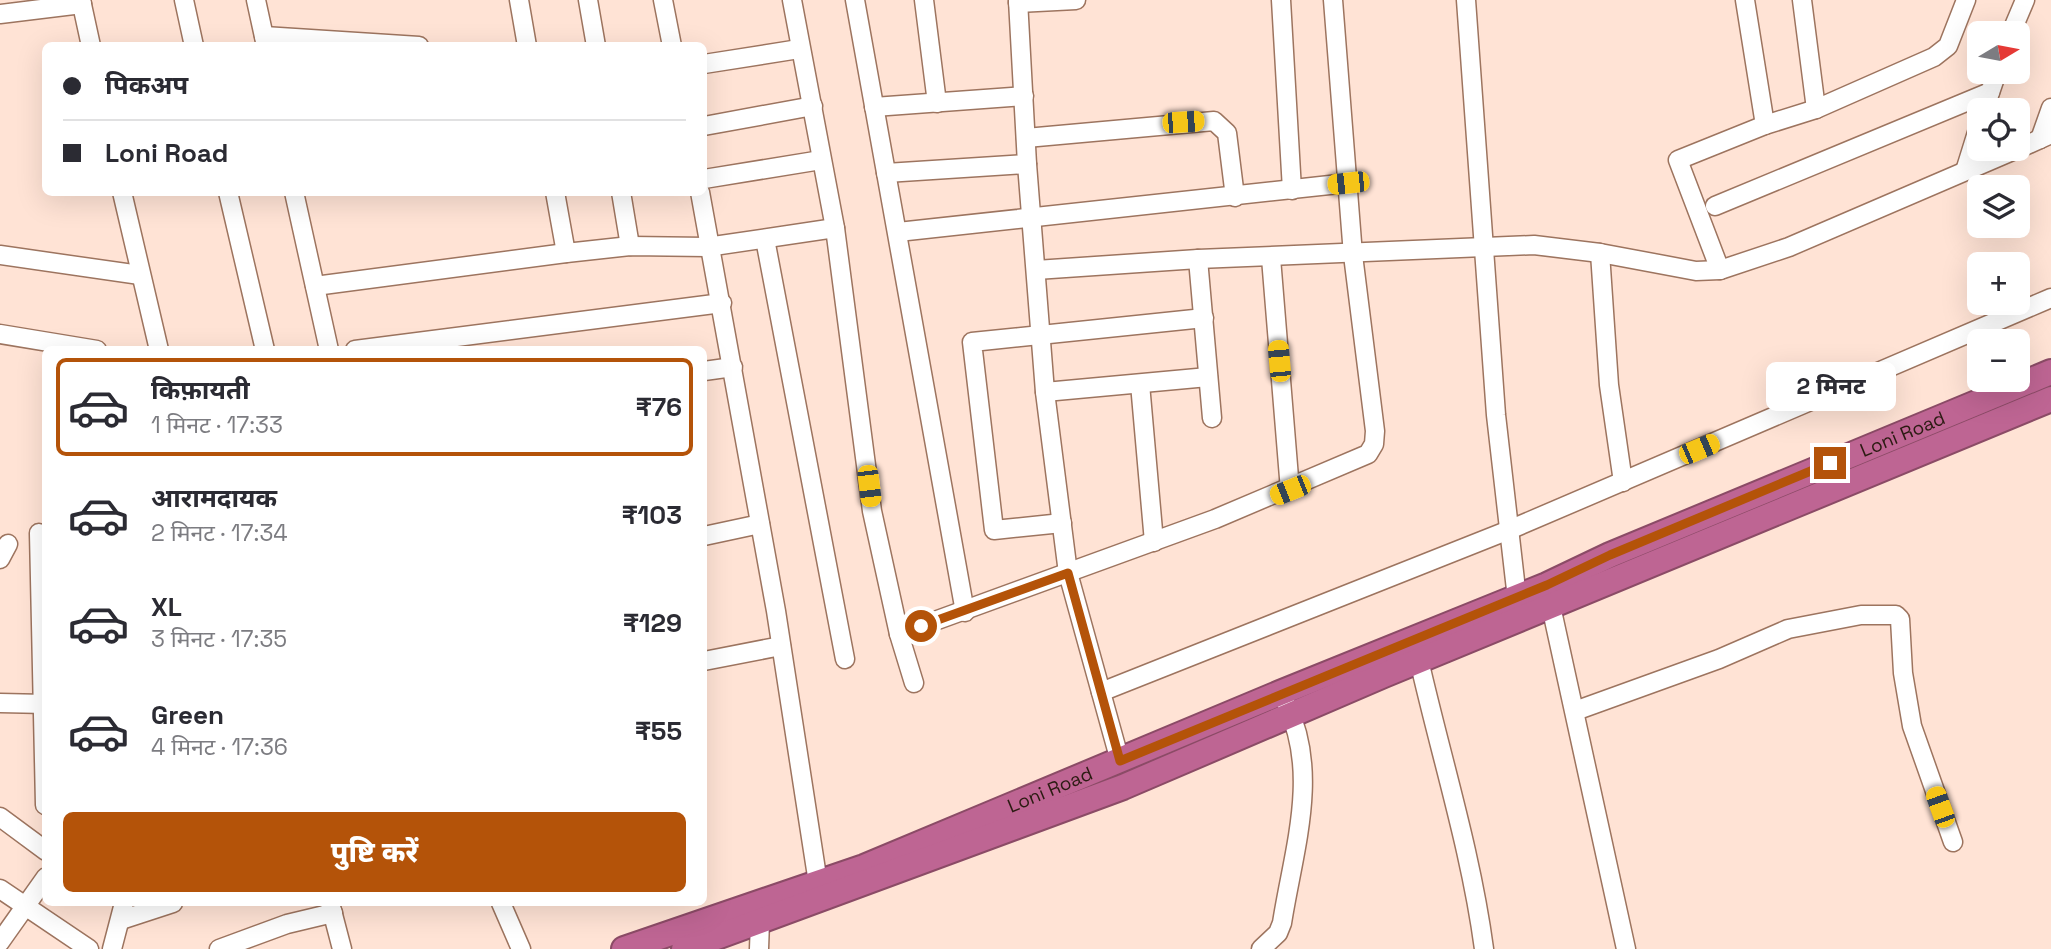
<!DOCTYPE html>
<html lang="hi">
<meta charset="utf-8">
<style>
body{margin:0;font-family:"Space Grotesk","Noto Sans Devanagari",sans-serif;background:#f2f2f3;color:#2b2b33;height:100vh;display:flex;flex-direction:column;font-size:26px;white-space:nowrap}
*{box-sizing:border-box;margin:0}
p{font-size:23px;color:#7c7c81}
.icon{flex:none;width:38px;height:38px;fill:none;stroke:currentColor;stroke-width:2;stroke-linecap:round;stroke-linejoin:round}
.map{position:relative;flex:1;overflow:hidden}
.drawer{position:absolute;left:42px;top:346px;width:665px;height:560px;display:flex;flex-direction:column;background:#fff;border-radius:10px;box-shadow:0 7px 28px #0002}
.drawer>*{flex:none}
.hud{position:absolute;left:42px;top:42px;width:665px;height:154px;border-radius:10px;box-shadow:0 7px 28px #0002;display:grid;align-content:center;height:154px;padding:0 21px;background:#fff}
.needle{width:46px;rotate:80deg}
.controls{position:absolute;left:1967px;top:21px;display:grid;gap:14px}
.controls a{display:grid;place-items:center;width:63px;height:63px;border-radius:10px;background:#fff;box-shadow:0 7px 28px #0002;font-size:35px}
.end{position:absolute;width:32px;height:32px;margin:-16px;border:9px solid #b45309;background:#fff;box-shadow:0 0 0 4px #fff}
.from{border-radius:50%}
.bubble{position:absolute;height:49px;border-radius:10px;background:#fff;box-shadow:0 7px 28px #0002;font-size:23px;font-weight:800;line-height:49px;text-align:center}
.car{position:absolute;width:21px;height:42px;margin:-21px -10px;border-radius:9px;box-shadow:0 0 5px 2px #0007;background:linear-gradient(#f5c518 24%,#345 0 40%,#f5c518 0 76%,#345 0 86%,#f5c518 0)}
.hud b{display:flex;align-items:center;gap:24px;height:66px;font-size:26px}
.hud b+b{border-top:2px solid #e1e1e2}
.hud i{width:18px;height:18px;background:#2b2b33}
ul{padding:12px 0 0;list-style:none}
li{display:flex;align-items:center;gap:21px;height:98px;margin:0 14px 10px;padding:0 7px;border:4px solid transparent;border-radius:10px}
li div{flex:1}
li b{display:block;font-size:26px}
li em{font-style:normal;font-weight:800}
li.selected{border-color:#b45309}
li>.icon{width:63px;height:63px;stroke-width:1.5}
.button{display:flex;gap:14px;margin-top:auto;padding:14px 21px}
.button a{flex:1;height:80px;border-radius:10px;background:#b45309;color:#fff;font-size:28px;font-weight:800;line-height:80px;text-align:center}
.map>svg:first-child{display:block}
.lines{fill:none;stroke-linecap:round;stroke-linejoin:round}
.minor-casing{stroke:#9d745f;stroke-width:21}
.highway-casing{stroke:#8b4b66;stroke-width:28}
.minor{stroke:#fff;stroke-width:18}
.highway{stroke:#be6593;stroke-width:24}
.route{stroke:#b45309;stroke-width:9}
.labels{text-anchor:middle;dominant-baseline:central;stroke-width:5;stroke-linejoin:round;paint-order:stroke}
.street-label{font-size:19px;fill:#2b1b12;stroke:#fff}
</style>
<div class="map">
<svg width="2051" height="949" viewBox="0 0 2051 949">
<rect width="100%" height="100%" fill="#ffe3d5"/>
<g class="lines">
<!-- minor casing -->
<g class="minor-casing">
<g id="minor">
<polyline points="81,0 91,46"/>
<polyline points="184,0 194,46"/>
<polyline points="256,0 266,46"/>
<polyline points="519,0 527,46"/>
<polyline points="588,0 596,46"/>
<polyline points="663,0 672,46"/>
<polyline points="792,0 835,228 872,511 899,634 914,683"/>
<polyline points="855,0 965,612"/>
<polyline points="924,0 937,103"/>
<polyline points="1018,0 1027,164 1045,392 1068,573 1120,761"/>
<polyline points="1281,0 1292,190"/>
<polyline points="1466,0 1496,415 1518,607"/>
<polyline points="1745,0 1765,125"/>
<polyline points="1802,0 1816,109"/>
<polyline points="1018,3 1076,0"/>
<polyline points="0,14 82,4"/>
<polyline points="2011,33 2025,0"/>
<polyline points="264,36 419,46"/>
<polyline points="704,64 799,49"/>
<polyline points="874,107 1024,96"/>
<polyline points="1984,110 1997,72"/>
<polyline points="704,126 813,106"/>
<polyline points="1026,138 1214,121 1227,133 1235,197"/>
<polyline points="2040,139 2051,108"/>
<polyline points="2018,149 2051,134"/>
<polyline points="1965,171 1979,126"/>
<polyline points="886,173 1027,164"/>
<polyline points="704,179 821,160"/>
<polyline points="122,192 159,350"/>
<polyline points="228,192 265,350"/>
<polyline points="294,192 329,350"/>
<polyline points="555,192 566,253"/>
<polyline points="621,192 630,246"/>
<polyline points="700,192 776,611 818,883"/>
<polyline points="1715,206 1990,92"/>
<polyline points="898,232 1348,183"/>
<polyline points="765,239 845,659"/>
<polyline points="1600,253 1609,385 1623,482"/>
<polyline points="0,255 140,275"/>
<polyline points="1271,258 1290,490"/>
<polyline points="1198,259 1212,418"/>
<polyline points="1036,270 1198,259 1534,245 1600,253 1696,271 1720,270 1789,247 2017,149"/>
<polyline points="1720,270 1678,160 1765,125 1816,109 1934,57 1948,46 1966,0"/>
<polyline points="315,286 566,253 630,246 707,247 835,228"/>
<polyline points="0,334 97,350"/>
<polyline points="355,350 722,303"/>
<polyline points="704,371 733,367"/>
<polyline points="1140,384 1154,542"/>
<polyline points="1045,392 1208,377"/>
<polyline points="1062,523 994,530 972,342 1204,318"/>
<polyline points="39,533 45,805"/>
<polyline points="704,536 760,524"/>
<polyline points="0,559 8,544"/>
<polyline points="1549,597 1626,949"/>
<polyline points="899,634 1215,519 1368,454 1374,444 1375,431 1353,255 1333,0"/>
<path d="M 1419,660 C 1441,757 1471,851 1484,949"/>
<polyline points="704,661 781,646"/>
<polyline points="1101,692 1509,530 2051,298"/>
<polyline points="0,703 46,704"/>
<polyline points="1575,711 1719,659 1788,629 1861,615 1896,615 1900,619 1903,673 1912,726 1953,842"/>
<polyline points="0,817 46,851"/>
<polyline points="0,889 89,949"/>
<polyline points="330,903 342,949"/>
<polyline points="501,903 521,949"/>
<polyline points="121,920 173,903"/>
<polyline points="0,942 46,877"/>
<polyline points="112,949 124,903"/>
<polyline points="219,949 287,924 333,913"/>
<polyline points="759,949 760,922"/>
<path d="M 1261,949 L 1278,933 L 1282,923 C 1293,852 1320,774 1287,706"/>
</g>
</g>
<!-- highway casing -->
<g class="highway-casing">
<g id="highway">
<path id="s1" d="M 624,949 L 864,867 L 1280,693 L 1547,585 L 1610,555 L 2051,372"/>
<polyline points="684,949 1123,787 1384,675 2051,399"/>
</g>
</g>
<!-- minor -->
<use href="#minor" class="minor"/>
<!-- highway -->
<use href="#highway" class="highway"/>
</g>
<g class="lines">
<!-- route -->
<polyline class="route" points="921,626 1068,573 1120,761 1547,585 1610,555 1830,463"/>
</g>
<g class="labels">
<!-- street labels -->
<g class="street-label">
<text stroke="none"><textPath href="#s1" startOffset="1379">Loni Road</textPath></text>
<text stroke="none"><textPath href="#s1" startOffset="455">Loni Road</textPath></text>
</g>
</g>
</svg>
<div class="controls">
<a><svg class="needle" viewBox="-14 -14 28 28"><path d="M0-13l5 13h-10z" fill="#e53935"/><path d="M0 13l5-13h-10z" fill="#7c7c81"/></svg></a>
<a><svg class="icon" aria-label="locate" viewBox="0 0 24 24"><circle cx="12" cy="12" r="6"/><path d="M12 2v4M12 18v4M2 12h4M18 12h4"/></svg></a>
<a><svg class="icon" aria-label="layers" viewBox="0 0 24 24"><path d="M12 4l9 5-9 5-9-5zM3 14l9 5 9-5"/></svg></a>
<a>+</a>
<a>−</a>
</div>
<i class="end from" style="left:921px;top:626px"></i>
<i class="end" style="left:1830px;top:463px"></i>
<div class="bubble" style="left:1766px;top:362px;width:130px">2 मिनट</div>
<i class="car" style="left:1183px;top:122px;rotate:86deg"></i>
<i class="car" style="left:1348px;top:183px;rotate:264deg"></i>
<i class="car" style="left:1279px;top:361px;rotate:355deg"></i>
<i class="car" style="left:1699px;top:449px;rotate:67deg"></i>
<i class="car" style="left:869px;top:486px;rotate:173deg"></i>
<i class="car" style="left:1290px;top:490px;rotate:248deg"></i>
<i class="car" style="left:1940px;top:807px;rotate:340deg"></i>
<div class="hud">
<b><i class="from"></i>पिकअप</b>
<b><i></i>Loni Road</b>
</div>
<section class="drawer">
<ul>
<li class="selected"><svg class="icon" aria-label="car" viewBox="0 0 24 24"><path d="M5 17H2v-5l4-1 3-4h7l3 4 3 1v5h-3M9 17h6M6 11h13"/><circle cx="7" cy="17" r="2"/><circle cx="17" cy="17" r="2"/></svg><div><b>किफ़ायती</b><p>1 मिनट · 17:33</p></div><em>₹76</em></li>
<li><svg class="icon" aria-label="car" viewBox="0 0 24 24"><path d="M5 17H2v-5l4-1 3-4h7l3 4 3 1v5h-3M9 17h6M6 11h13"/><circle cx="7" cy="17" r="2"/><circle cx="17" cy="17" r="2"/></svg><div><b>आरामदायक</b><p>2 मिनट · 17:34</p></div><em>₹103</em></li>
<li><svg class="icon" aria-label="car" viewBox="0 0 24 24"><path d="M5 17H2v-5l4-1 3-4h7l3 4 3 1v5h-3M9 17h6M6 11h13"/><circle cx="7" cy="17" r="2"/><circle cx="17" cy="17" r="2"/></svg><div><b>XL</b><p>3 मिनट · 17:35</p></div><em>₹129</em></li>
<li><svg class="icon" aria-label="car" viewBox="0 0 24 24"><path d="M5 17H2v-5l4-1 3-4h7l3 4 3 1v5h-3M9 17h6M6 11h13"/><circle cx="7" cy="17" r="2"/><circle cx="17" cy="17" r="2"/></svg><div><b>Green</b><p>4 मिनट · 17:36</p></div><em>₹55</em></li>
</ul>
<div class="button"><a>पुष्टि करें</a></div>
</section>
</div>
